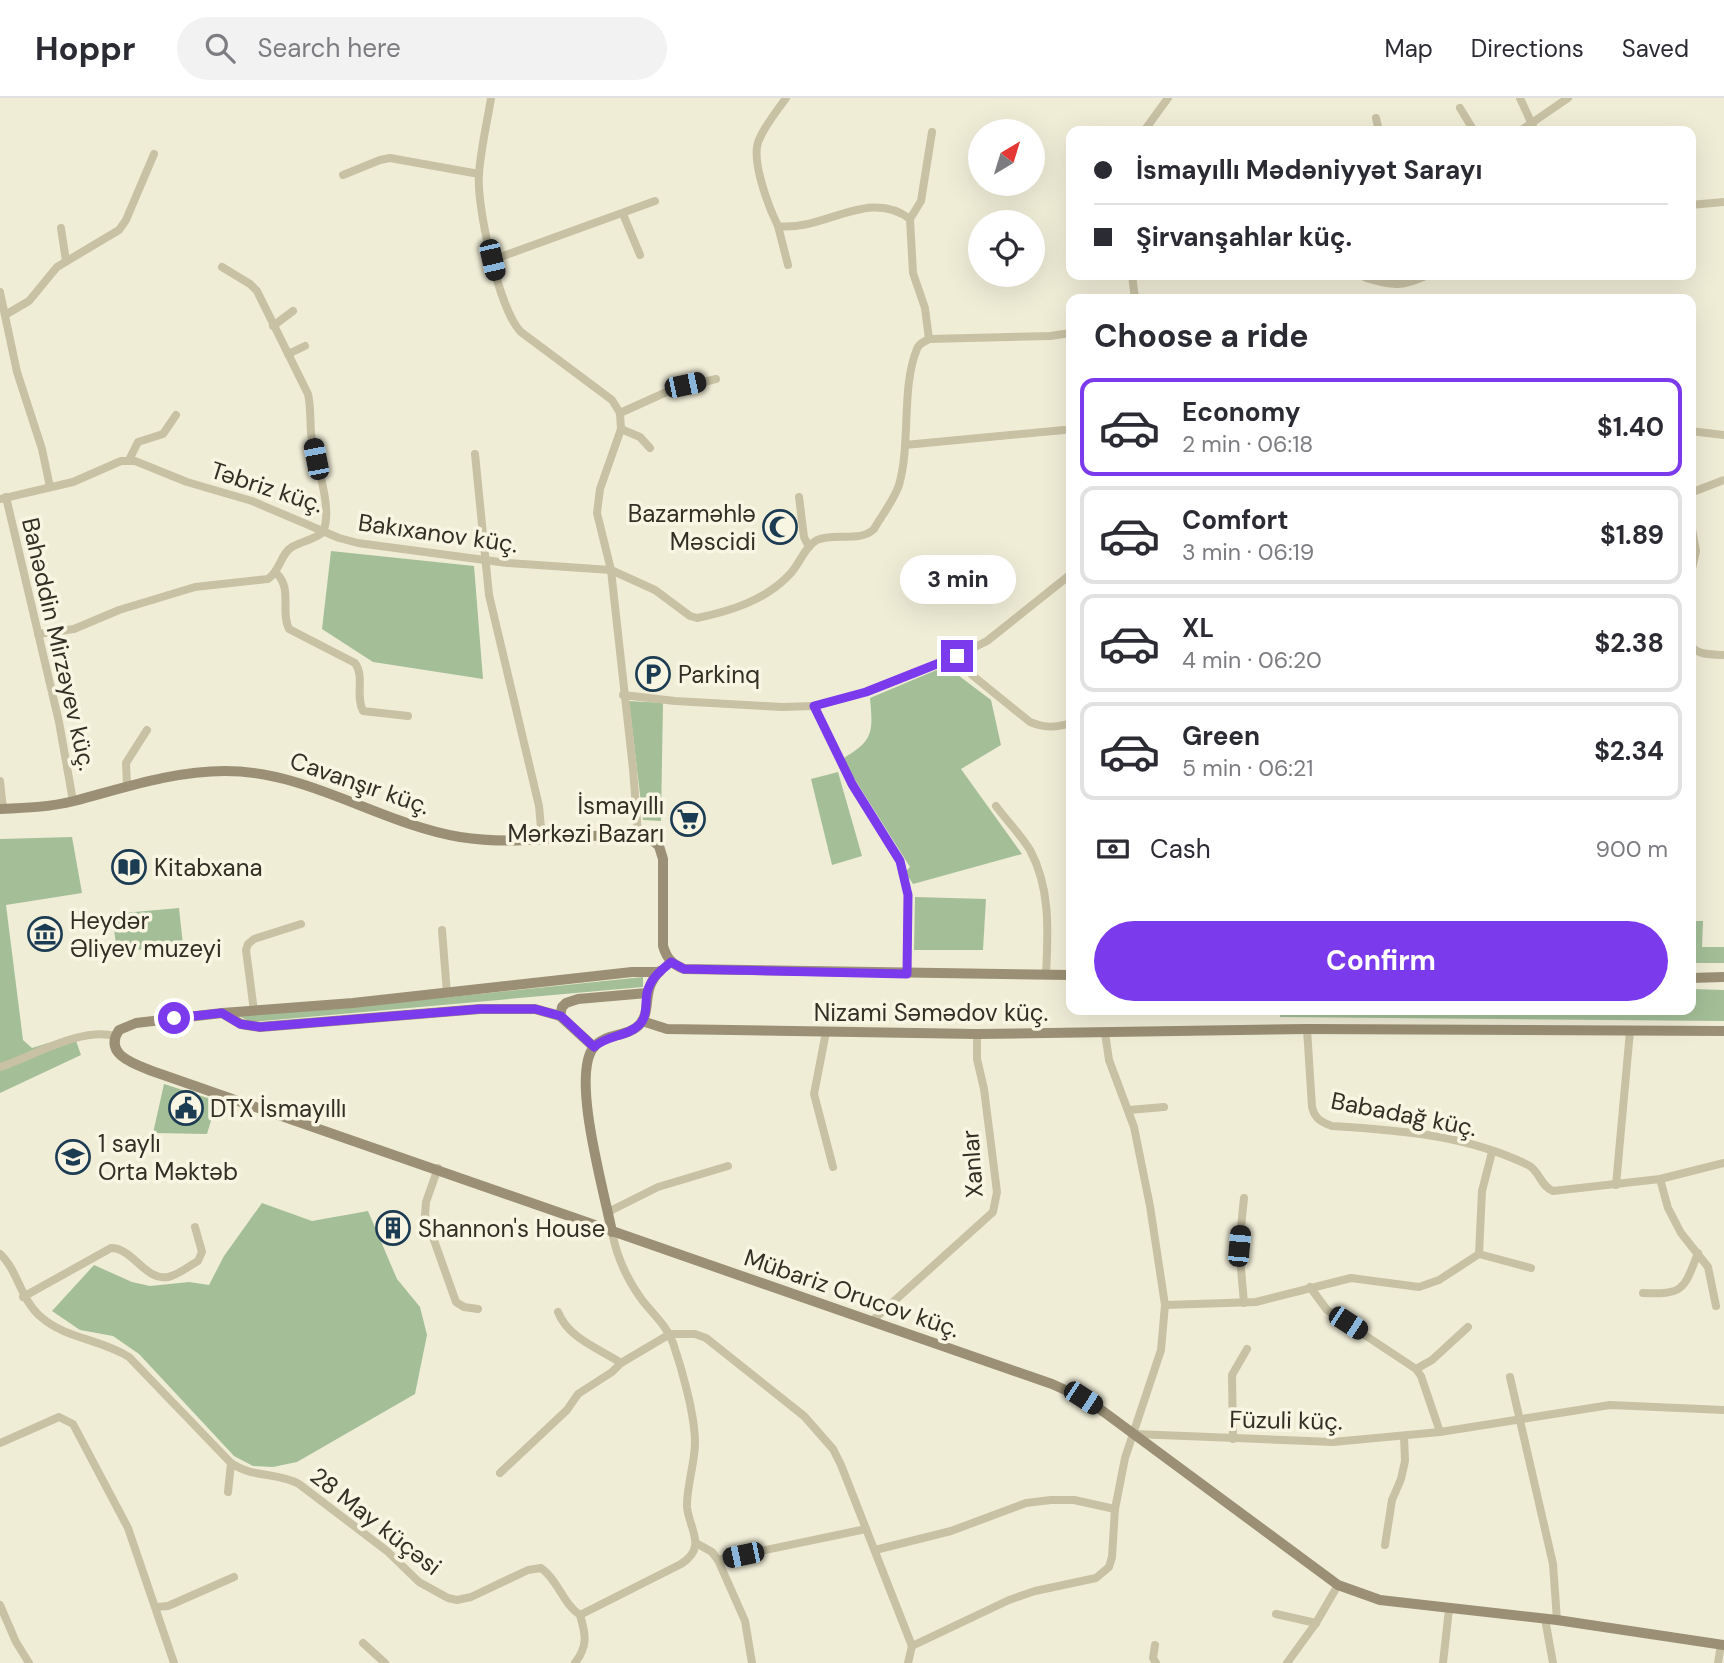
<!DOCTYPE html>
<meta charset="utf-8">
<style>
body{margin:0;font-family:"DM Sans",sans-serif;background:#f2f2f3;color:#2b2b33;height:100vh;display:flex;flex-direction:column;font-size:26px;white-space:nowrap}
*{box-sizing:border-box;margin:0}
p{font-size:23px;color:#7c7c81}
.icon{flex:none;width:38px;height:38px;fill:none;stroke:currentColor;stroke-width:2;stroke-linecap:round;stroke-linejoin:round}
.map{position:relative;flex:1;overflow:hidden}
.side{position:absolute;left:1066px;top:196px;width:630px;height:721px;display:flex;flex-direction:column;background:#fff;border-radius:14px;box-shadow:0 7px 28px #0002}
.side>*{flex:none}
.banner{position:absolute;left:1066px;top:28px;width:630px;height:154px;border-radius:14px;box-shadow:0 7px 28px #0002;display:grid;align-content:center;height:154px;padding:0 28px;background:#fff}
.needle{width:46px;rotate:38deg}
.tools{position:absolute;left:968px;top:21px;display:grid;gap:14px}
.tools a{display:grid;place-items:center;width:77px;height:77px;border-radius:50%;background:#fff;box-shadow:0 7px 28px #0002;font-size:35px}
.end{position:absolute;width:32px;height:32px;margin:-16px;border:9px solid #7c3aed;background:#fff;box-shadow:0 0 0 4px #fff}
.from{border-radius:50%}
.bubble{position:absolute;height:49px;border-radius:24px;background:#fff;box-shadow:0 7px 28px #0002;font-size:23px;font-weight:700;line-height:49px;text-align:center}
.car{position:absolute;width:21px;height:42px;margin:-21px -10px;border-radius:9px;box-shadow:0 0 5px 2px #0007;background:linear-gradient(#222 24%,#8ab4d8 0 40%,#222 0 76%,#8ab4d8 0 86%,#222 0)}
.banner b{display:flex;align-items:center;gap:24px;height:66px;font-size:26px}
.banner b+b{border-top:2px solid #e1e1e2}
.banner i{width:18px;height:18px;background:#2b2b33}
ul{padding:0;list-style:none}
li{display:flex;align-items:center;gap:21px;height:98px;margin:0 14px 10px;padding:0 14px;border:4px solid #e1e1e2;border-radius:14px}
li div{flex:1}
li b{display:block;font-size:26px}
li em{font-style:normal;font-weight:700}
li.current{border-color:#7c3aed}
li>.icon{width:63px;height:63px;stroke-width:1.5}
h2{padding:0 28px;font-size:32px;line-height:84px}
.pay{display:flex;align-items:center;gap:18px;height:77px;padding:0 28px;font-size:26px}
.pay p{margin-inline-start:auto}
.cta{display:flex;gap:14px;margin-top:auto;padding:14px 28px}
.cta a{flex:1;height:80px;border-radius:42px;background:#7c3aed;color:#fff;font-size:28px;font-weight:700;line-height:80px;text-align:center}
header{display:flex;align-items:center;gap:42px;box-sizing:border-box;height:98px;padding:0 35px;background:#fff;border-bottom:2px solid #e1e1e2}
header strong{font-size:33px}
nav{display:flex;gap:38px;margin-inline-start:auto;font-size:24px}
.search{width:490px;height:63px;background:#f2f2f3;display:flex;align-items:center;gap:18px;box-sizing:border-box;padding:0 24px;border-radius:38px;color:#7c7c81;font-size:26px}
.map>svg:first-child{display:block}
.green{fill:#a4bf98}
.lines{fill:none;stroke-linecap:round;stroke-linejoin:round}
.street{stroke:#c8c1a4;stroke-width:8}
.secondary{stroke:#9b9075;stroke-width:10}
.route{stroke:#7c3aed;stroke-width:9}
.labels{text-anchor:middle;dominant-baseline:central;stroke-width:7;stroke-linejoin:round;paint-order:stroke}
.street-label{font-size:24px;fill:#332f25;stroke:#f8f6e3}
.poi-label{font-size:24px;fill:#332f25;stroke:#f8f6e3;text-anchor:start}
</style>
<header>
<strong>Hoppr</strong>
<div class="search"><svg class="icon" aria-label="search" viewBox="0 0 24 24"><circle cx="10" cy="10" r="6"/><path d="M15 15l6 6"/></svg>Search here</div>
<nav><a>Map</a><a>Directions</a><a>Saved</a></nav>
</header>
<div class="map">
<svg width="1724" height="1565" viewBox="0 0 1724 1565">
<rect width="100%" height="100%" fill="#f0edd7"/>
<!-- green -->
<g class="green">
<polygon points="331,453 474,468 483,581 373,564 322,531"/>
<path d="M 946,568 L 991,602 L 1001,647 L 961,671 L 1022,756 L 913,786 L 905,774 L 910,769 L 842,661 C 874,643 873,634 870,600 Z"/>
<polygon points="629,603 663,605 661,723 643,722"/>
<polygon points="838,674 862,758 832,767 811,681"/>
<polygon points="72,739 82,795 6,807 23,942 32,950 74,937 81,957 0,995 0,741"/>
<polygon points="915,799 986,801 983,852 914,852"/>
<polygon points="179,810 183,847 117,854 112,816"/>
<polygon points="1694,823 1703,823 1702,849 1724,849 1724,865 1693,865"/>
<polygon points="643,879 643,889 252,924 238,918 352,909"/>
<polygon points="1691,891 1724,892 1724,923 1280,919 1280,912 1690,912"/>
<polygon points="164,986 217,1003 207,1036 153,1035"/>
<polygon points="262,1105 312,1123 368,1113 397,1181 420,1209 427,1237 415,1296 297,1364 273,1369 253,1368 234,1358 139,1256 113,1238 80,1232 52,1213 94,1167 132,1184 150,1188 189,1184 209,1187 224,1158"/>
</g>
<g class="lines">
<!-- street -->
<g class="street">
<path d="M 491,0 C 487,25 481,50 479,75 C 476,107 499,212 521,234 L 612,302 L 620,315 L 621,331 L 600,391 L 597,415 L 611,472 L 633,671 L 638,736"/>
<path d="M 786,0 C 777,13 765,27 759,42 C 750,61 769,110 778,128 C 823,134 869,89 910,121 L 913,175 L 925,210 L 929,241 L 1050,238 L 1071,235"/>
<polyline points="1520,0 1535,33"/>
<polyline points="1460,10 1474,33"/>
<polyline points="1376,20 1379,33"/>
<polyline points="1144,33 1168,0"/>
<polyline points="1520,33 1568,0"/>
<polyline points="343,77 380,62 390,60 479,76"/>
<polyline points="1690,107 1724,104"/>
<polyline points="623,116 640,157"/>
<polyline points="910,121 921,103 932,34"/>
<polyline points="778,128 788,167"/>
<polyline points="61,130 66,163"/>
<polyline points="492,162 655,103"/>
<path d="M 222,169 L 250,186 L 257,193 L 308,296 C 311,309 310,322 311,335 C 314,362 334,409 323,434"/>
<polyline points="1132,177 1135,201"/>
<path d="M 1366,180 C 1393,188 1403,189 1428,177"/>
<polyline points="0,194 17,274 42,351 50,389"/>
<polyline points="5,217 29,203 57,169 119,132 126,122 154,56"/>
<polyline points="273,228 293,213"/>
<polyline points="288,256 305,248"/>
<polyline points="620,315 671,292 716,281"/>
<polyline points="621,331 640,339 650,350"/>
<polyline points="1690,333 1724,337"/>
<polyline points="905,347 1064,332"/>
<polyline points="475,356 489,497 539,708 542,741"/>
<polyline points="129,362 138,344 163,336 176,317"/>
<polyline points="1690,395 1724,382"/>
<polyline points="6,399 59,624 73,703"/>
<polyline points="799,399 804,439 809,449"/>
<path d="M 0,401 L 73,384 L 121,363 L 135,363 L 187,384 L 252,403 L 339,440 L 358,445 L 507,465 L 611,472 L 655,492 L 690,518 L 697,520 C 731,513 766,502 790,476 C 799,467 805,448 817,442 C 834,434 860,445 874,431 C 882,417 894,402 899,387 C 911,346 901,289 917,251 C 919,245 924,244 929,241"/>
<polyline points="1690,420 1696,453 1690,480"/>
<path d="M 276,475 C 293,490 280,513 289,531 L 355,565 C 365,579 355,597 363,613 L 408,618"/>
<path d="M 38,536 L 74,531 L 119,512 L 195,489 L 268,481 C 281,472 280,456 292,449 C 302,443 314,442 323,434"/>
<path d="M 1690,546 C 1697,558 1711,556 1724,557"/>
<path d="M 957,558 L 972,577 L 1030,624 C 1044,630 1056,630 1071,625"/>
<polyline points="623,597 675,603 782,609 814,608 866,594 957,558 987,543 1071,476"/>
<polyline points="814,608 852,686 900,763 908,797 907,876"/>
<polyline points="0,683 3,711"/>
<polyline points="127,688 126,665 147,632"/>
<path d="M 996,708 C 1007,723 1021,737 1030,752 C 1051,791 1048,835 1046,877"/>
<polyline points="442,832 447,896"/>
<polyline points="254,913 246,852 248,846 254,841 301,826"/>
<path d="M 1307,931 L 1312,1009 C 1315,1021 1321,1024 1332,1028 C 1398,1032 1467,1037 1528,1067 C 1540,1073 1540,1088 1553,1093 L 1660,1081 L 1724,1065"/>
<polyline points="826,934 814,996 833,1069"/>
<path d="M 0,969 C 34,958 80,929 115,938"/>
<polyline points="1129,1012 1164,1009"/>
<polyline points="438,1070 426,1104 425,1117 456,1204 464,1209 478,1211"/>
<polyline points="1660,1081 1668,1110 1681,1135 1708,1169 1716,1208"/>
<polyline points="1616,1087 1630,933"/>
<polyline points="1244,1100 1239,1148 1244,1205"/>
<polyline points="608,1114 658,1089 728,1068"/>
<path d="M 0,1156 C 18,1172 20,1201 41,1219 C 66,1241 101,1241 129,1259 L 231,1365 C 252,1380 277,1374 299,1386 L 387,1453 L 419,1484 L 448,1500 L 457,1502 L 471,1499 L 528,1472 L 541,1470 C 558,1482 563,1506 580,1517 L 681,1466 C 708,1449 689,1431 687,1409 C 686,1392 695,1364 695,1345 C 695,1317 682,1271 673,1245 C 667,1228 653,1216 642,1202 C 626,1180 617,1160 612,1134"/>
<polyline points="1479,1156 1531,1170"/>
<polyline points="1310,1189 1327,1212 1416,1271 1421,1278 1440,1334"/>
<path d="M 1643,1195 C 1684,1197 1684,1191 1698,1155"/>
<path d="M 23,1199 L 111,1150 C 133,1150 145,1183 168,1179 C 178,1177 189,1168 198,1163 L 202,1154 L 195,1129"/>
<polyline points="1165,1207 1256,1204 1351,1180 1419,1189 1439,1182 1479,1156 1482,1093 1492,1054"/>
<path d="M 558,1214 C 568,1240 598,1250 621,1265"/>
<polyline points="872,1223 993,1114 997,1094 984,991 977,961 977,936"/>
<polyline points="1416,1271 1432,1262 1468,1229"/>
<polyline points="1510,1279 1553,1466 1557,1522"/>
<polyline points="1135,1336 1333,1344 1440,1334 1610,1307 1724,1312"/>
<polyline points="1233,1341 1232,1277 1247,1251"/>
<polyline points="0,1345 59,1319 73,1326 128,1430 174,1565"/>
<polyline points="500,1375 567,1312 578,1296 612,1274 621,1265 670,1236 695,1236 706,1240 804,1318 833,1351 841,1367 912,1548 908,1565"/>
<polyline points="228,1394 231,1365"/>
<polyline points="696,1445 712,1454 718,1462 745,1523 752,1565"/>
<polyline points="1385,1447 1392,1402 1401,1381 1405,1363 1404,1338"/>
<polyline points="875,1452 951,1433 1026,1405 1051,1402 1074,1402 1115,1411"/>
<polyline points="718,1462 866,1431"/>
<polyline points="0,1507 16,1544 29,1565"/>
<polyline points="156,1509 168,1508 234,1479"/>
<polyline points="1276,1516 1316,1525"/>
<polyline points="1545,1521 1553,1565"/>
<polyline points="363,1545 385,1565"/>
<polyline points="1155,1547 1153,1560 1156,1565"/>
<polyline points="912,1548 1009,1502 1035,1493 1096,1480 1109,1469 1112,1459 1115,1411 1125,1360 1161,1252 1165,1207 1150,1108 1134,1029 1109,962 1105,935"/>
<path d="M 575,1565 C 588,1548 586,1537 580,1517"/>
<polyline points="1287,1565 1316,1525 1338,1487"/>
<polyline points="1443,1565 1449,1511"/>
<polyline points="1718,1565 1721,1546"/>
</g>
<!-- secondary -->
<g class="secondary">
<path d="M 0,711 C 25,710 50,709 74,703 C 124,690 173,673 225,673 C 309,673 378,725 460,739 C 503,746 548,741 592,738 C 610,737 628,735 646,737 L 659,748 L 663,761 L 663,848 C 667,861 672,866 684,871 L 1071,877"/>
<path d="M 659,874 L 632,874 L 353,905 L 222,915 L 136,925 L 119,932 C 103,956 134,966 152,973 C 453,1075 752,1182 1052,1286 L 1083,1300 L 1104,1314 L 1338,1487 L 1380,1502 L 1557,1522 L 1724,1547"/>
<polyline points="1690,880 1724,879"/>
<polyline points="222,915 241,926 260,929 480,911 535,911 560,918 594,949"/>
<polyline points="560,918 562,909 566,905 578,901 647,895"/>
<polyline points="642,923 667,931 977,936 1307,931 1724,933"/>
<path d="M 612,1134 C 605,1096 571,981 593,950 C 605,934 628,940 640,926 C 652,912 641,891 660,873"/>
</g>
</g>
<g class="lines">
<!-- route -->
<path class="route" d="M 174,920 L 222,915 L 240,926 L 260,929 L 480,911 L 535,911 L 561,918 L 594,949 C 607,937 627,939 639,927 C 648,919 645,905 647,895 C 650,881 660,873 671,864 L 684,871 L 907,876 L 908,797 L 900,763 L 852,686 L 814,608 L 866,594 L 957,558"/>
</g>
<!-- icons -->
<defs>
<g id="mosque-ring" transform="scale(1.75)"><circle r="9.5" fill="#f8f6e3" stroke="#1c3c54" stroke-width="1.5"/><path d="M3.5-4.9A6 6 0 1 0 3.5 4.9A5 5 0 1 1 3.5-4.9Z" fill="#1c3c54"/></g>
<g id="parking-ring" transform="scale(1.75)"><circle r="9.5" fill="#f8f6e3" stroke="#1c3c54" stroke-width="1.5"/><path d="M-3.5-5.5H1a3.5 3.5 0 0 1 0 7H-1V5.5H-3.5ZM-1-3.4V-.6H.8a1.4 1.4 0 0 0 0-2.8Z" fill="#1c3c54"/></g>
<g id="supermarket-ring" transform="scale(1.75)"><circle r="9.5" fill="#f8f6e3" stroke="#1c3c54" stroke-width="1.5"/><path d="M-6-5.5h2.5l.6 2H6L4.5 2H-2.5L-4.4-4H-6ZM-1.5 3.2a1.3 1.3 0 1 0 .1 0ZM3 3.2a1.3 1.3 0 1 0 .1 0Z" fill="#1c3c54"/></g>
<g id="library-ring" transform="scale(1.75)"><circle r="9.5" fill="#f8f6e3" stroke="#1c3c54" stroke-width="1.5"/><path d="M-6-4Q-3-5.5-.7-3.5V5Q-3 3-6 4ZM6-4Q3-5.5 .7-3.5V5Q3 3 6 4Z" fill="#1c3c54"/></g>
<g id="museum-ring" transform="scale(1.75)"><circle r="9.5" fill="#f8f6e3" stroke="#1c3c54" stroke-width="1.5"/><path d="M0-6L6-3V-2H-6V-3ZM-5-1h2V3h-2ZM-1-1h2V3h-2ZM3-1h2V3H3ZM-6 4H6V6H-6Z" fill="#1c3c54"/></g>
<g id="civic-ring" transform="scale(1.75)"><circle r="9.5" fill="#f8f6e3" stroke="#1c3c54" stroke-width="1.5"/><path d="M-.6-6.5H3V-4.5H.6V-3L4-1V1h2V6H-6V1h2V-1L-.6-3ZM-1.2 2.5V6h2.4V2.5Z" fill="#1c3c54"/></g>
<g id="school-ring" transform="scale(1.75)"><circle r="9.5" fill="#f8f6e3" stroke="#1c3c54" stroke-width="1.5"/><path d="M0-5L7-2L0 1L-7-2ZM-4 1L0 2.5L4 1V4Q0 6-4 4Z" fill="#1c3c54"/></g>
<g id="building-ring" transform="scale(1.75)"><circle r="9.5" fill="#f8f6e3" stroke="#1c3c54" stroke-width="1.5"/><path d="M-4-6H4V6H1V3H-1V6H-4ZM-2.5-4.3h1.7v1.8h-1.7ZM.8-4.3h1.7v1.8H.8ZM-2.5-1h1.7V.8h-1.7ZM.8-1h1.7V.8H.8Z" fill="#1c3c54"/></g>
</defs>
<g fill-rule="evenodd">
<use href="#mosque-ring" x="780" y="429"/>
<use href="#parking-ring" x="653" y="576"/>
<use href="#supermarket-ring" x="688" y="721"/>
<use href="#library-ring" x="129" y="769"/>
<use href="#museum-ring" x="45" y="836"/>
<use href="#civic-ring" x="186" y="1010"/>
<use href="#school-ring" x="73" y="1059"/>
<use href="#building-ring" x="393" y="1130"/>
</g>
<g class="labels">
<!-- street labels -->
<g class="street-label">
<text transform="translate(267 389) rotate(18)">Təbriz küç.</text>
<text transform="translate(438 435) rotate(8)">Bakıxanov küç.</text>
<text transform="translate(59 546) rotate(77)">Bahəddin Mirzəyev küç.</text>
<text transform="translate(360 685) rotate(19)">Cavanşır küç.</text>
<text x="931" y="914">Nizami Səmədov küç.</text>
<text transform="translate(1404 1016) rotate(11)">Babadağ küç.</text>
<text transform="translate(972 1066) rotate(-94)">Xanlar</text>
<text transform="translate(852 1195) rotate(19)">Mübariz Orucov küç.</text>
<text transform="translate(1286 1322) rotate(1)">Füzuli küç.</text>
<text transform="translate(376 1423) rotate(38)">28 May küçəsi</text>
</g>
<!-- poi labels -->
<g class="poi-label">
<text x="756" y="415" text-anchor="end">Bazarməhlə<tspan x="756" dy="28">Məscidi</tspan></text>
<text x="678" y="576">Parkinq</text>
<text x="664" y="707" text-anchor="end">İsmayıllı<tspan x="664" dy="28">Mərkəzi Bazarı</tspan></text>
<text x="154" y="769">Kitabxana</text>
<text x="70" y="822">Heydər<tspan x="70" dy="28">Əliyev muzeyi</tspan></text>
<text x="210" y="1010">DTX İsmayıllı</text>
<text x="98" y="1045">1 saylı<tspan x="98" dy="28">Orta Məktəb</tspan></text>
<text x="418" y="1130">Shannon's House</text>
</g>
</g>
</svg>
<div class="tools">
<a><svg class="needle" viewBox="-14 -14 28 28"><path d="M0-13l5 13h-10z" fill="#e53935"/><path d="M0 13l5-13h-10z" fill="#7c7c81"/></svg></a>
<a><svg class="icon" aria-label="locate" viewBox="0 0 24 24"><circle cx="12" cy="12" r="6"/><path d="M12 2v4M12 18v4M2 12h4M18 12h4"/></svg></a>
</div>
<i class="end from" style="left:174px;top:920px"></i>
<i class="end" style="left:957px;top:558px"></i>
<div class="bubble" style="left:900px;top:457px;width:116px">3 min</div>
<i class="car" style="left:492px;top:162px;rotate:167deg"></i>
<i class="car" style="left:685px;top:287px;rotate:78deg"></i>
<i class="car" style="left:316px;top:361px;rotate:349deg"></i>
<i class="car" style="left:1239px;top:1148px;rotate:5deg"></i>
<i class="car" style="left:1348px;top:1225px;rotate:123deg"></i>
<i class="car" style="left:1083px;top:1300px;rotate:123deg"></i>
<i class="car" style="left:743px;top:1457px;rotate:258deg"></i>
<div class="banner">
<b><i class="from"></i>İsmayıllı Mədəniyyət Sarayı</b>
<b><i></i>Şirvanşahlar küç.</b>
</div>
<section class="side">
<h2>Choose a ride</h2>
<ul>
<li class="current"><svg class="icon" aria-label="car" viewBox="0 0 24 24"><path d="M5 17H2v-5l4-1 3-4h7l3 4 3 1v5h-3M9 17h6M6 11h13"/><circle cx="7" cy="17" r="2"/><circle cx="17" cy="17" r="2"/></svg><div><b>Economy</b><p>2 min · 06:18</p></div><em>$1.40</em></li>
<li><svg class="icon" aria-label="car" viewBox="0 0 24 24"><path d="M5 17H2v-5l4-1 3-4h7l3 4 3 1v5h-3M9 17h6M6 11h13"/><circle cx="7" cy="17" r="2"/><circle cx="17" cy="17" r="2"/></svg><div><b>Comfort</b><p>3 min · 06:19</p></div><em>$1.89</em></li>
<li><svg class="icon" aria-label="car" viewBox="0 0 24 24"><path d="M5 17H2v-5l4-1 3-4h7l3 4 3 1v5h-3M9 17h6M6 11h13"/><circle cx="7" cy="17" r="2"/><circle cx="17" cy="17" r="2"/></svg><div><b>XL</b><p>4 min · 06:20</p></div><em>$2.38</em></li>
<li><svg class="icon" aria-label="car" viewBox="0 0 24 24"><path d="M5 17H2v-5l4-1 3-4h7l3 4 3 1v5h-3M9 17h6M6 11h13"/><circle cx="7" cy="17" r="2"/><circle cx="17" cy="17" r="2"/></svg><div><b>Green</b><p>5 min · 06:21</p></div><em>$2.34</em></li>
</ul>
<div class="pay"><svg class="icon" aria-label="cash" viewBox="0 0 24 24"><path d="M3 7h18v10H3z"/><circle cx="12" cy="12" r="2"/></svg>Cash<p>900 m</p></div>
<div class="cta"><a>Confirm</a></div>
</section>
</div>
